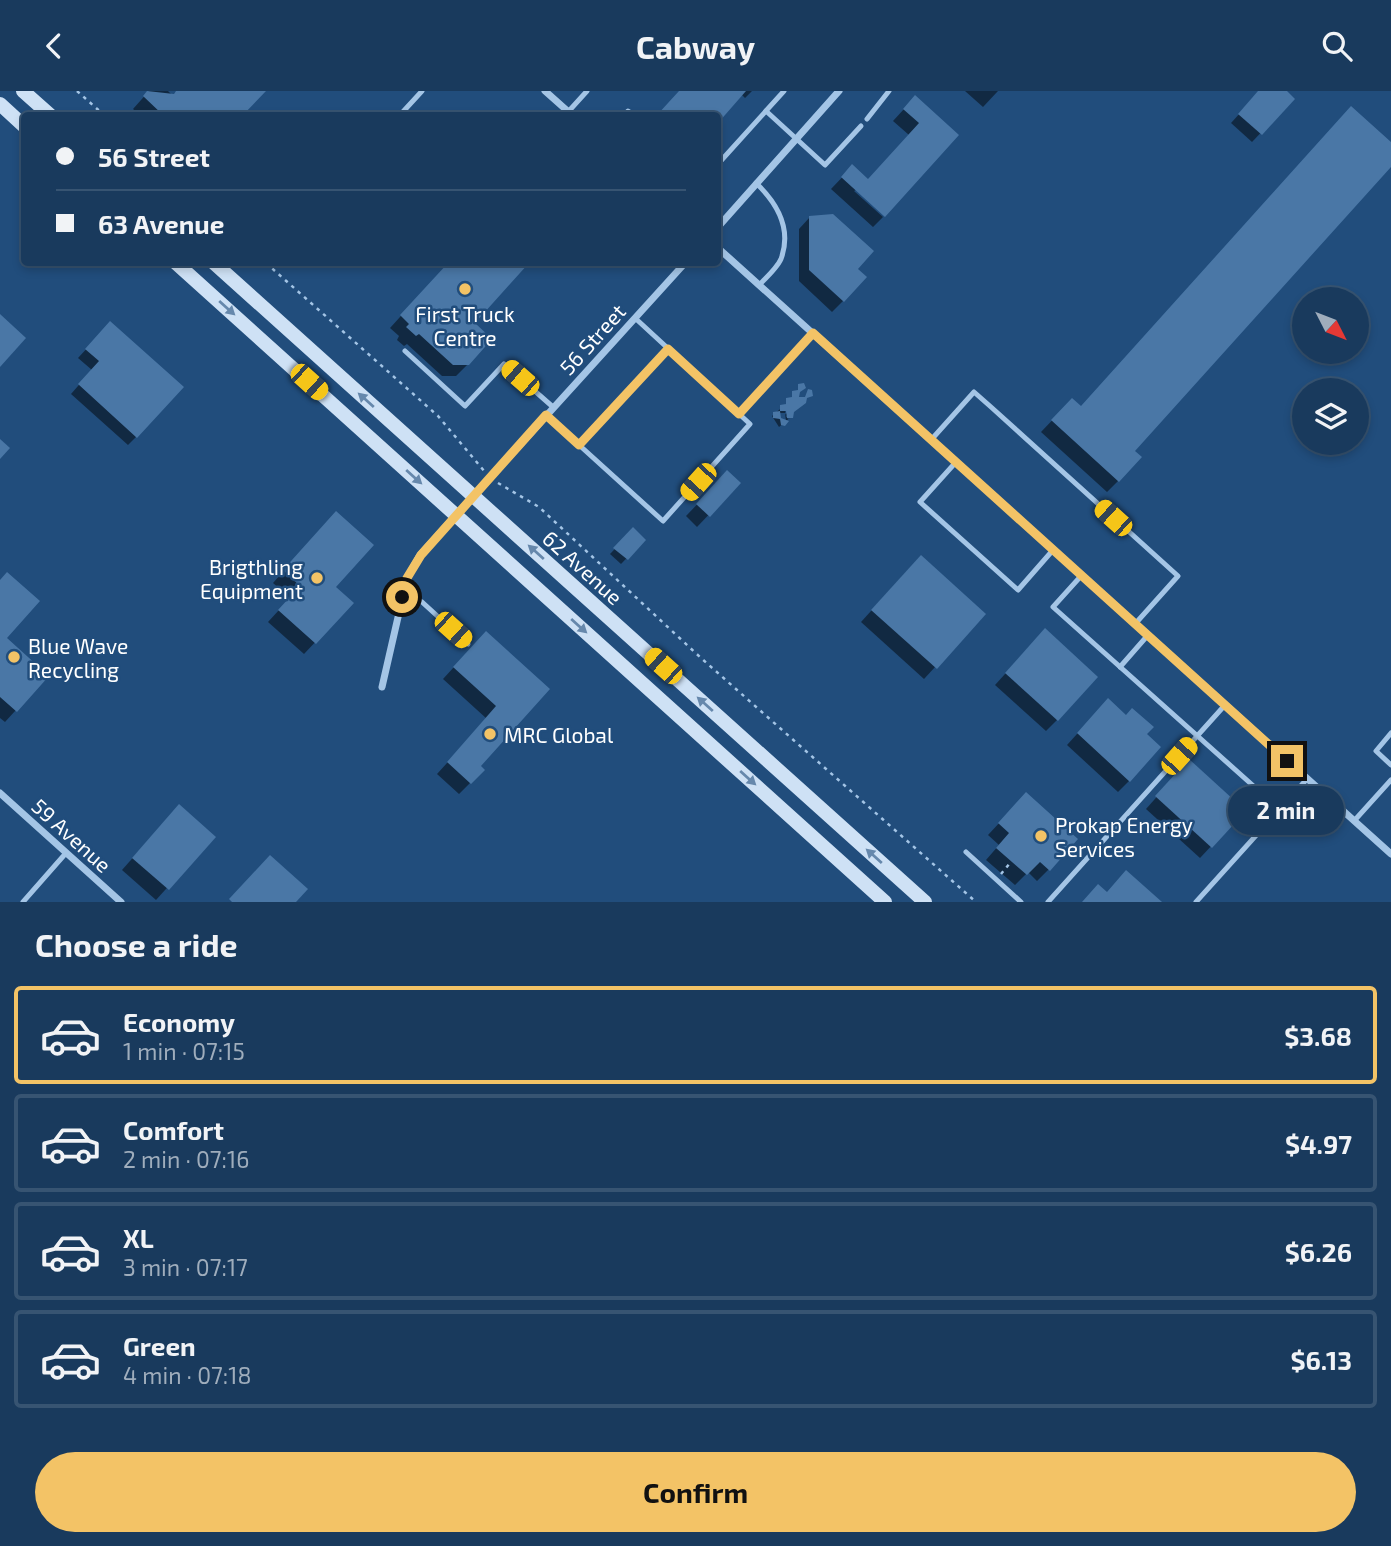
<!DOCTYPE html>
<meta charset="utf-8">
<style>
body{margin:0;font-family:"Exo 2",sans-serif;background:#224163;color:#f1f3f6;height:100vh;display:flex;flex-direction:column;font-size:26px;white-space:nowrap}
*{box-sizing:border-box;margin:0}
p{font-size:23px;color:#9fadbc}
.icon{flex:none;width:38px;height:38px;fill:none;stroke:currentColor;stroke-width:2;stroke-linecap:round;stroke-linejoin:round}
.map{position:relative;height:811px;overflow:hidden}
.details{display:flex;flex-direction:column;background:#193a5d;flex:1}
.details>*{flex:none}
.top-card{position:absolute;left:21px;top:21px;width:700px;height:154px;border-radius:7px;box-shadow:0 4px 10px #0003,0 0 0 2px #375472;display:grid;align-content:center;height:154px;padding:0 35px;background:#193a5d}
.needle{width:46px;rotate:132deg}
.tools{position:absolute;left:1292px;top:196px;display:grid;gap:14px}
.tools a{display:grid;place-items:center;width:77px;height:77px;border-radius:50%;background:#193a5d;box-shadow:0 4px 10px #0003,0 0 0 2px #375472;font-size:35px}
.end{position:absolute;width:32px;height:32px;margin:-16px;border:9px solid #f3c366;background:#111;box-shadow:0 0 0 4px #111}
.from{border-radius:50%}
.bubble{position:absolute;height:49px;border-radius:24px;background:#193a5d;box-shadow:0 4px 10px #0003,0 0 0 2px #375472;font-size:23px;font-weight:700;line-height:49px;text-align:center}
.car{position:absolute;width:21px;height:42px;margin:-21px -10px;border-radius:9px;box-shadow:0 0 5px 2px #0007;background:linear-gradient(#f5c518 24%,#345 0 40%,#f5c518 0 76%,#345 0 86%,#f5c518 0)}
.top-card b{display:flex;align-items:center;gap:24px;height:66px;font-size:26px}
.top-card b+b{border-top:2px solid #375472}
.top-card i{width:18px;height:18px;background:#f1f3f6}
ul{padding:0;list-style:none}
li{display:flex;align-items:center;gap:21px;height:98px;margin:0 14px 10px;padding:0 21px;border:4px solid #375472;border-radius:7px}
li div{flex:1}
li b{display:block;font-size:26px}
li em{font-style:normal;font-weight:700}
li.active{border-color:#f3c366}
li>.icon{width:63px;height:63px;stroke-width:1.5}
h2{padding:0 35px;font-size:32px;line-height:84px}
.primary-button{display:flex;gap:14px;margin-top:auto;padding:14px 35px}
.primary-button a{flex:1;height:80px;border-radius:42px;background:#f3c366;color:#111;font-size:28px;font-weight:700;line-height:80px;text-align:center}
header{display:flex;justify-content:space-between;align-items:center;height:91px;padding:0 35px;background:#193a5d;font-size:32px;font-weight:700}
.map>svg:first-child{display:block}
.shadow{fill:#0007;fill-rule:evenodd}
.building{fill:#4a77a6}
.lines{fill:none;stroke-linecap:round;stroke-linejoin:round}
.path{stroke:#a4c5e6;stroke-width:2.5;stroke-dasharray:3.5 5;stroke-linecap:butt}
.lane{stroke:#a4c5e6;stroke-width:5}
.street{stroke:#a4c5e6;stroke-width:7}
.secondary{stroke:#cee1f5;stroke-width:14}
.oneway{fill:#6688ac}
.route{stroke:#f3c366;stroke-width:9}
.poi-dot{fill:#f3c366;stroke:#214d7c;stroke-width:2.5}
.labels{text-anchor:middle;dominant-baseline:central;stroke-width:5;stroke-linejoin:round;paint-order:stroke}
.poi-label{font-size:21px;fill:#fff;stroke:#214d7c;text-anchor:start}
.street-label{font-size:21px;fill:#fff;stroke:#214d7c}
</style>
<header><svg class="icon" aria-label="back" viewBox="0 0 24 24"><path d="M15 5l-7 7 7 7"/></svg>Cabway<svg class="icon" aria-label="search" viewBox="0 0 24 24"><circle cx="10" cy="10" r="6"/><path d="M15 15l6 6"/></svg></header>
<div class="map">
<svg width="1391" height="811" viewBox="0 0 1391 811">
<rect width="100%" height="100%" fill="#214d7c"/>
<!-- shadow -->
<g class="shadow">
<polygon points="149,0 168,0 173,5 177,0 263,0 241,24 140,24 133,18"/>
<polygon points="681,0 752,0 745,7 741,3 718,29 718,24 658,24"/>
<polygon points="965,0 998,0 983,16"/>
<polygon points="1260,0 1284,0 1293,8 1252,51 1231,32"/>
<polygon points="904,18 957,44 854,100 883,126 873,136 831,98 852,76 868,89 909,44 893,30"/>
<polygon points="1391,53 1391,73 1132,360 1118,390 1107,401 1041,341 1061,320 1080,317"/>
<polygon points="810,126 856,178 843,210 832,221 799,190 799,138"/>
<polygon points="449,172 527,172 472,232 468,273 456,285 442,285 407,253 404,255 397,249 399,245 390,237"/>
<polygon points="102,241 136,346 128,354 71,303 92,279 78,267"/>
<path d="M 786,313 L 785,324 L 794,315 L 801,314 L 786,325 L 788,328 L 792,325 L 779,336 L 772,325 ZM 779,322 L 785,322 L 786,330 L 779,328 Z"/>
<polygon points="727,382 739,392 697,436 686,425"/>
<polygon points="325,433 334,496 352,512 304,563 268,531 290,507 273,492"/>
<polygon points="633,439 644,449 621,473 610,463"/>
<polygon points="910,477 984,523 924,588 861,531"/>
<polygon points="0,491 5,547 47,585 5,631 0,627"/>
<polygon points="1034,551 1057,629 1046,640 995,594"/>
<polygon points="475,553 547,598 478,675 470,692 459,703 437,683 487,628 443,588"/>
<polygon points="1097,621 1145,644 1129,690 1118,701 1067,654"/>
<polygon points="1178,682 1244,720 1200,767 1146,718"/>
<polygon points="1015,715 1049,778 1037,790 1028,781 1015,794 986,769 999,754 988,744"/>
<polygon points="168,727 213,746 156,809 122,779"/>
</g>
<!-- building -->
<g class="building">
<polygon points="147,0 174,3 176,0 266,0 243,24 163,24 143,5"/>
<polygon points="679,0 746,0 718,32 718,24 657,24"/>
<polygon points="1258,0 1287,0 1295,8 1262,44 1238,23"/>
<polygon points="915,4 959,44 885,126 841,86 852,73 868,88 919,32 903,18"/>
<polygon points="1351,15 1391,51 1391,76 1135,360 1142,366 1119,391 1051,329 1072,307 1081,315"/>
<polygon points="833,123 874,160 858,178 867,186 844,211 809,179 809,125"/>
<polygon points="448,172 529,172 475,232 492,248 469,274 453,274 419,243 416,245 406,236 409,233 400,224"/>
<polygon points="0,223 26,247 0,276"/>
<polygon points="110,230 184,296 137,347 78,293 99,270 85,258"/>
<polygon points="804,292 806,297 800,301 799,306 805,306 808,298 812,299 813,305 807,307 806,312 794,321 793,327 787,327 786,320 780,320 781,327 789,330 785,335 781,334 780,328 773,327 773,321 780,320 780,314 786,313 786,307 792,306 792,300 798,299 798,293"/>
<polygon points="0,348 10,357 0,368"/>
<polygon points="727,379 741,392 710,426 696,413"/>
<polygon points="336,420 374,454 336,496 354,512 316,553 278,519 300,495 283,479"/>
<polygon points="633,436 646,449 628,469 613,457"/>
<polygon points="921,464 986,523 937,578 871,519"/>
<polygon points="7,481 40,510 7,547 49,585 17,621 0,606 0,489"/>
<polygon points="1045,537 1098,586 1058,630 1005,582"/>
<polygon points="486,540 550,598 481,675 485,679 471,693 447,671 496,615 453,576"/>
<polygon points="1108,607 1126,624 1132,617 1154,636 1147,643 1161,656 1130,691 1077,642"/>
<polygon points="1189,668 1246,720 1212,757 1155,705"/>
<polygon points="1026,701 1078,748 1050,780 1040,771 1027,784 996,757 1009,742 998,732"/>
<polygon points="179,713 216,746 169,799 132,767"/>
<polygon points="270,764 308,798 296,811 232,811 229,808"/>
<polygon points="1126,779 1162,811 1082,811 1098,793 1107,801"/>
</g>
<g class="lines">
<!-- path -->
<g class="path">
<polyline points="77,0 104,24"/>
<polyline points="266,172 438,325 485,381"/>
<polyline points="498,392 539,416 701,567 976,811"/>
<polyline points="1001,783 1010,772"/>
</g>
<!-- lane -->
<g class="lane">
<polyline points="766,20 825,74 861,35"/>
<polyline points="568,21 587,0"/>
<polyline points="400,24 422,0"/>
<polyline points="624,24 628,20 634,24"/>
<polyline points="867,28 889,0"/>
<polyline points="718,73 784,0"/>
<path d="M 756,92 C 777,112 792,138 781,168 C 777,177 766,187 759,194"/>
<polyline points="405,260 465,315 504,273 553,316"/>
<polyline points="739,323 812,242"/>
<polyline points="546,324 663,430 750,333 635,227"/>
<polyline points="931,349 974,301 991,316 1178,485 1135,533"/>
<polyline points="579,354 669,258"/>
<polyline points="956,371 920,411 1018,499 1053,459"/>
<polyline points="1081,485 1053,516 1268,708"/>
<polyline points="402,506 422,511 468,553"/>
<polyline points="1120,576 1148,544"/>
<polyline points="1391,642 1376,660 1391,674"/>
<polyline points="1354,730 1391,689"/>
<polyline points="966,761 1021,811"/>
<polyline points="23,811 66,762"/>
<polyline points="1048,811 1225,614"/>
<polyline points="1196,811 1307,688"/>
</g>
<!-- street -->
<g class="street">
<polyline points="545,0 572,24"/>
<polyline points="718,136 839,0"/>
<polyline points="718,157 1391,763"/>
<polyline points="382,596 407,487 420,464 685,172"/>
<polyline points="0,702 121,811"/>
</g>
<!-- secondary -->
<g class="secondary">
<polyline points="23,0 50,24"/>
<polyline points="0,13 24,35"/>
<polyline points="176,172 885,811"/>
<polyline points="214,172 925,811"/>
</g>
</g>
<!-- one-way arrows -->
<defs><path id="oneway-solid" d="M-6-.8H1V-3.2L6.5 0L1 3.2V.8H-6Z" transform="scale(1.75)"/></defs>
<g class="oneway">
<use href="#oneway-solid" transform="translate(227 217) rotate(42)"/>
<use href="#oneway-solid" transform="translate(366 309) rotate(-138)"/>
<use href="#oneway-solid" transform="translate(414 386) rotate(42)"/>
<use href="#oneway-solid" transform="translate(536 461) rotate(-138)"/>
<use href="#oneway-solid" transform="translate(579 535) rotate(42)"/>
<use href="#oneway-solid" transform="translate(705 613) rotate(-138)"/>
<use href="#oneway-solid" transform="translate(748 687) rotate(42)"/>
<use href="#oneway-solid" transform="translate(874 765) rotate(-138)"/>
</g>
<g class="lines">
<!-- route -->
<polyline class="route" points="402,506 407,487 421,464 546,324 579,354 668,258 739,323 813,242 1287,670"/>
</g>
<!-- markers -->
<g class="poi-dot">
<circle cx="465" cy="198" r="7"/>
<circle cx="317" cy="487" r="7"/>
<circle cx="14" cy="566" r="7"/>
<circle cx="490" cy="643" r="7"/>
<circle cx="1041" cy="745" r="7"/>
</g>
<g class="labels">
<!-- poi labels -->
<g class="poi-label">
<text x="465" y="222" text-anchor="middle">First Truck<tspan x="465" dy="24">Centre</tspan></text>
<text x="303" y="475" text-anchor="end">Brigthling<tspan x="303" dy="24">Equipment</tspan></text>
<text x="28" y="554">Blue Wave<tspan x="28" dy="24">Recycling</tspan></text>
<text x="504" y="643">MRC Global</text>
<text x="1055" y="733">Prokap Energy<tspan x="1055" dy="24">Services</tspan></text>
</g>
<!-- street labels -->
<g class="street-label">
<text transform="translate(592 248) rotate(-48)">56 Street</text>
<text transform="translate(583 476) rotate(42)">62 Avenue</text>
<text transform="translate(72 744) rotate(42)">59 Avenue</text>
</g>
</g>
</svg>
<div class="tools">
<a><svg class="needle" viewBox="-14 -14 28 28"><path d="M0-13l5 13h-10z" fill="#e53935"/><path d="M0 13l5-13h-10z" fill="#9fadbc"/></svg></a>
<a><svg class="icon" aria-label="layers" viewBox="0 0 24 24"><path d="M12 4l9 5-9 5-9-5zM3 14l9 5 9-5"/></svg></a>
</div>
<i class="end from" style="left:402px;top:506px"></i>
<i class="end" style="left:1287px;top:670px"></i>
<div class="bubble" style="left:1228px;top:695px;width:116px">2 min</div>
<i class="car" style="left:520px;top:287px;rotate:311deg"></i>
<i class="car" style="left:309px;top:291px;rotate:132deg"></i>
<i class="car" style="left:698px;top:391px;rotate:222deg"></i>
<i class="car" style="left:1113px;top:427px;rotate:312deg"></i>
<i class="car" style="left:453px;top:539px;rotate:132deg"></i>
<i class="car" style="left:663px;top:575px;rotate:312deg"></i>
<i class="car" style="left:1179px;top:665px;rotate:42deg"></i>
<div class="top-card">
<b><i class="from"></i>56 Street</b>
<b><i></i>63 Avenue</b>
</div>
</div>
<section class="details">
<h2>Choose a ride</h2>
<ul>
<li class="active"><svg class="icon" aria-label="car" viewBox="0 0 24 24"><path d="M5 17H2v-5l4-1 3-4h7l3 4 3 1v5h-3M9 17h6M6 11h13"/><circle cx="7" cy="17" r="2"/><circle cx="17" cy="17" r="2"/></svg><div><b>Economy</b><p>1 min · 07:15</p></div><em>$3.68</em></li>
<li><svg class="icon" aria-label="car" viewBox="0 0 24 24"><path d="M5 17H2v-5l4-1 3-4h7l3 4 3 1v5h-3M9 17h6M6 11h13"/><circle cx="7" cy="17" r="2"/><circle cx="17" cy="17" r="2"/></svg><div><b>Comfort</b><p>2 min · 07:16</p></div><em>$4.97</em></li>
<li><svg class="icon" aria-label="car" viewBox="0 0 24 24"><path d="M5 17H2v-5l4-1 3-4h7l3 4 3 1v5h-3M9 17h6M6 11h13"/><circle cx="7" cy="17" r="2"/><circle cx="17" cy="17" r="2"/></svg><div><b>XL</b><p>3 min · 07:17</p></div><em>$6.26</em></li>
<li><svg class="icon" aria-label="car" viewBox="0 0 24 24"><path d="M5 17H2v-5l4-1 3-4h7l3 4 3 1v5h-3M9 17h6M6 11h13"/><circle cx="7" cy="17" r="2"/><circle cx="17" cy="17" r="2"/></svg><div><b>Green</b><p>4 min · 07:18</p></div><em>$6.13</em></li>
</ul>
<div class="primary-button"><a>Confirm</a></div>
</section>
